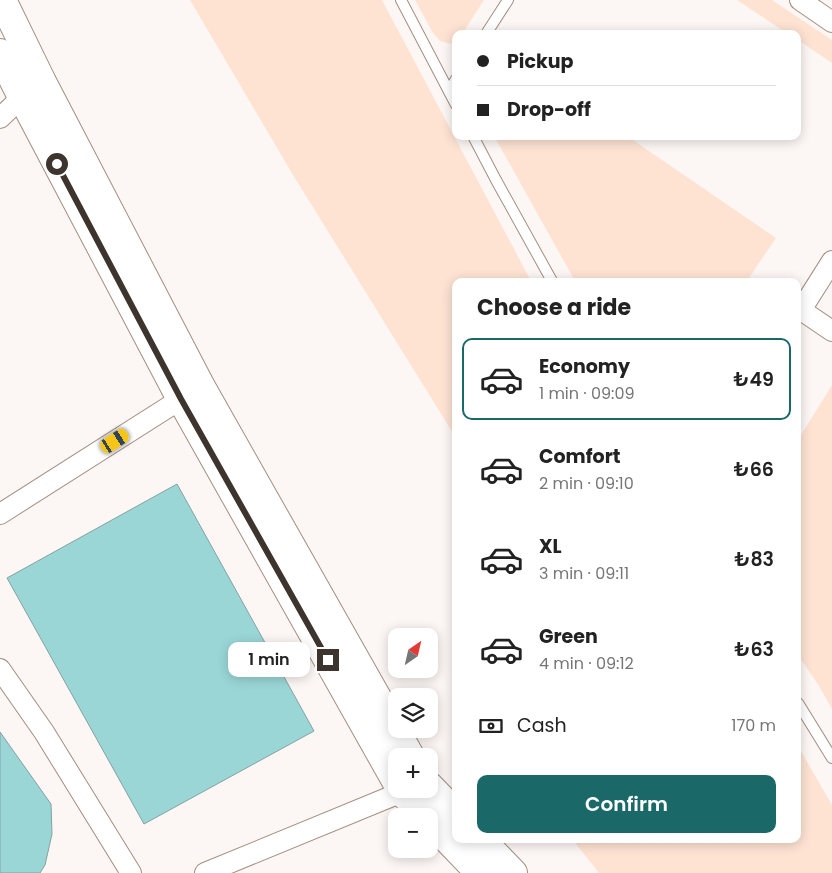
<!DOCTYPE html>
<meta charset="utf-8">
<style>
body{margin:0;font-family:Poppins,sans-serif;background:#f6f6f6;color:#222;height:100vh;display:flex;flex-direction:column;font-size:19px;white-space:nowrap}
*{box-sizing:border-box;margin:0}
p{font-size:16px;color:#767676}
.icon{flex:none;width:28px;height:28px;fill:none;stroke:currentColor;stroke-width:2;stroke-linecap:round;stroke-linejoin:round}
.map{position:relative;flex:1;overflow:hidden}
.details{position:absolute;left:452px;top:278px;width:349px;height:565px;display:flex;flex-direction:column;background:#fff;border-radius:10px;box-shadow:0 2px 12px #0003}
.details>*{flex:none}
.top-card{position:absolute;left:452px;top:30px;width:349px;height:110px;border-radius:10px;box-shadow:0 2px 12px #0003;display:grid;align-content:center;height:110px;padding:0 25px;background:#fff}
.needle{width:32px;rotate:34deg}
.tools{position:absolute;left:388px;top:628px;display:grid;gap:10px}
.tools a{display:grid;place-items:center;width:50px;height:50px;border-radius:10px;background:#fff;box-shadow:0 2px 12px #0003;font-size:25px}
.end{position:absolute;width:22px;height:22px;margin:-11px;border:6px solid #3d342e;background:#fff;box-shadow:0 0 0 2px #fff}
.from{border-radius:50%}
.bubble{position:absolute;height:35px;border-radius:10px;background:#fff;box-shadow:0 2px 12px #0003;font-size:16px;font-weight:600;line-height:35px;text-align:center}
.car{position:absolute;width:15px;height:30px;margin:-15px -8px;border-radius:6px;box-shadow:0 0 4px 1px #0007;background:linear-gradient(#f5c518 24%,#345 0 40%,#f5c518 0 76%,#345 0 86%,#f5c518 0)}
.top-card b{display:flex;align-items:center;gap:18px;height:48px;font-size:19px}
.top-card b+b{border-top:1px solid #e0e0e0}
.top-card i{width:12px;height:12px;background:#222}
ul{padding:0;list-style:none}
li{display:flex;align-items:center;gap:15px;height:82px;margin:0 10px 8px;padding:0 15px;border:2px solid transparent;border-radius:10px}
li div{flex:1}
li b{display:block;font-size:19px}
li em{font-style:normal;font-weight:600}
li.current{border-color:#1b6869}
li>.icon{width:45px;height:45px;stroke-width:1.5}
h2{padding:0 25px;font-size:22px;line-height:60px}
.pay{display:flex;align-items:center;gap:12px;height:55px;padding:0 25px;font-size:19px}
.pay p{margin-inline-start:auto}
.primary-button{display:flex;gap:10px;margin-top:auto;padding:10px 25px}
.primary-button a{flex:1;height:58px;border-radius:10px;background:#1b6869;color:#fff;font-size:20px;font-weight:600;line-height:58px;text-align:center}
.map>svg:first-child{display:block}
.green{fill:#fee3d3}
.building{fill:#9ad6d6;stroke:#83a2a1}
.lines{fill:none;stroke-linecap:round;stroke-linejoin:round}
.service-casing{stroke:#a48e80;stroke-width:12}
.minor-casing{stroke:#a48e80;stroke-width:22}
.secondary-casing{stroke:#a48e80;stroke-width:30}
.service{stroke:#fff;stroke-width:10}
.minor{stroke:#fff;stroke-width:20}
.secondary{stroke:#fff;stroke-width:28}
.route{stroke:#3d342e;stroke-width:6}
</style>
<div class="map">
<svg width="832" height="873" viewBox="0 0 832 873">
<rect width="100%" height="100%" fill="#fcf7f4"/>
<!-- green -->
<g class="green">
<polygon points="190,0 382,0 531,281 456,281 456,438 293,175"/>
<polygon points="415,0 484,0 462,34 456,34 456,39 451,44 440,41 433,33"/>
<polygon points="737,0 772,0 832,40 832,63 798,40 798,34 788,34"/>
<polygon points="494,136 627,136 776,238 747,281 575,281"/>
<polygon points="832,385 832,709 819,686 798,655 798,440"/>
<polygon points="798,746 832,805 832,873 599,873 576,844 577,839 798,839"/>
</g>
<!-- building -->
<g class="building">
<polygon points="177,484 314,731 144,824 7,578"/>
<polygon points="0,732 51,804 52,834 45,865 40,873 0,873"/>
</g>
<g class="lines">
<!-- service casing -->
<g class="service-casing">
<g id="service">
<polyline points="401,0 456,105"/>
<polyline points="486,34 508,0"/>
<polyline points="449,91 456,79"/>
<polyline points="473,136 496,180 552,281"/>
<polyline points="798,703 832,758"/>
</g>
</g>
<!-- minor casing -->
<g class="minor-casing">
<g id="minor">
<polyline points="800,0 832,22"/>
<polyline points="0,118 22,97"/>
<polyline points="832,261 801,310 832,331"/>
<polyline points="0,514 181,399"/>
<polyline points="0,669 44,732 131,873"/>
<polyline points="205,873 402,792"/>
</g>
</g>
<!-- secondary casing -->
<g class="secondary-casing">
<g id="secondary">
<polyline points="2,0 42,82 201,387 410,756"/>
<polyline points="0,53 22,97 181,399 396,781"/>
<polyline points="429,786 456,814"/>
<polyline points="400,789 402,792 426,816"/>
<polyline points="429,820 480,873"/>
<polyline points="480,839 513,873"/>
</g>
</g>
<!-- service -->
<use href="#service" class="service"/>
<!-- minor -->
<use href="#minor" class="minor"/>
<!-- secondary -->
<use href="#secondary" class="secondary"/>
</g>
<g class="lines">
<!-- route -->
<polyline class="route" points="57,164 181,399 328,660"/>
</g>
</svg>
<div class="tools">
<a><svg class="needle" viewBox="-14 -14 28 28"><path d="M0-13l5 13h-10z" fill="#e53935"/><path d="M0 13l5-13h-10z" fill="#767676"/></svg></a>
<a><svg class="icon" aria-label="layers" viewBox="0 0 24 24"><path d="M12 4l9 5-9 5-9-5zM3 14l9 5 9-5"/></svg></a>
<a>+</a>
<a>−</a>
</div>
<i class="end from" style="left:57px;top:164px"></i>
<i class="end" style="left:328px;top:660px"></i>
<div class="bubble" style="left:228px;top:642px;width:82px">1 min</div>
<i class="car" style="left:115px;top:441px;rotate:57deg"></i>
<div class="top-card">
<b><i class="from"></i>Pickup</b>
<b><i></i>Drop-off</b>
</div>
<section class="details">
<h2>Choose a ride</h2>
<ul>
<li class="current"><svg class="icon" aria-label="car" viewBox="0 0 24 24"><path d="M5 17H2v-5l4-1 3-4h7l3 4 3 1v5h-3M9 17h6M6 11h13"/><circle cx="7" cy="17" r="2"/><circle cx="17" cy="17" r="2"/></svg><div><b>Economy</b><p>1 min · 09:09</p></div><em>₺49</em></li>
<li><svg class="icon" aria-label="car" viewBox="0 0 24 24"><path d="M5 17H2v-5l4-1 3-4h7l3 4 3 1v5h-3M9 17h6M6 11h13"/><circle cx="7" cy="17" r="2"/><circle cx="17" cy="17" r="2"/></svg><div><b>Comfort</b><p>2 min · 09:10</p></div><em>₺66</em></li>
<li><svg class="icon" aria-label="car" viewBox="0 0 24 24"><path d="M5 17H2v-5l4-1 3-4h7l3 4 3 1v5h-3M9 17h6M6 11h13"/><circle cx="7" cy="17" r="2"/><circle cx="17" cy="17" r="2"/></svg><div><b>XL</b><p>3 min · 09:11</p></div><em>₺83</em></li>
<li><svg class="icon" aria-label="car" viewBox="0 0 24 24"><path d="M5 17H2v-5l4-1 3-4h7l3 4 3 1v5h-3M9 17h6M6 11h13"/><circle cx="7" cy="17" r="2"/><circle cx="17" cy="17" r="2"/></svg><div><b>Green</b><p>4 min · 09:12</p></div><em>₺63</em></li>
</ul>
<div class="pay"><svg class="icon" aria-label="cash" viewBox="0 0 24 24"><path d="M3 7h18v10H3z"/><circle cx="12" cy="12" r="2"/></svg>Cash<p>170 m</p></div>
<div class="primary-button"><a>Confirm</a></div>
</section>
</div>
